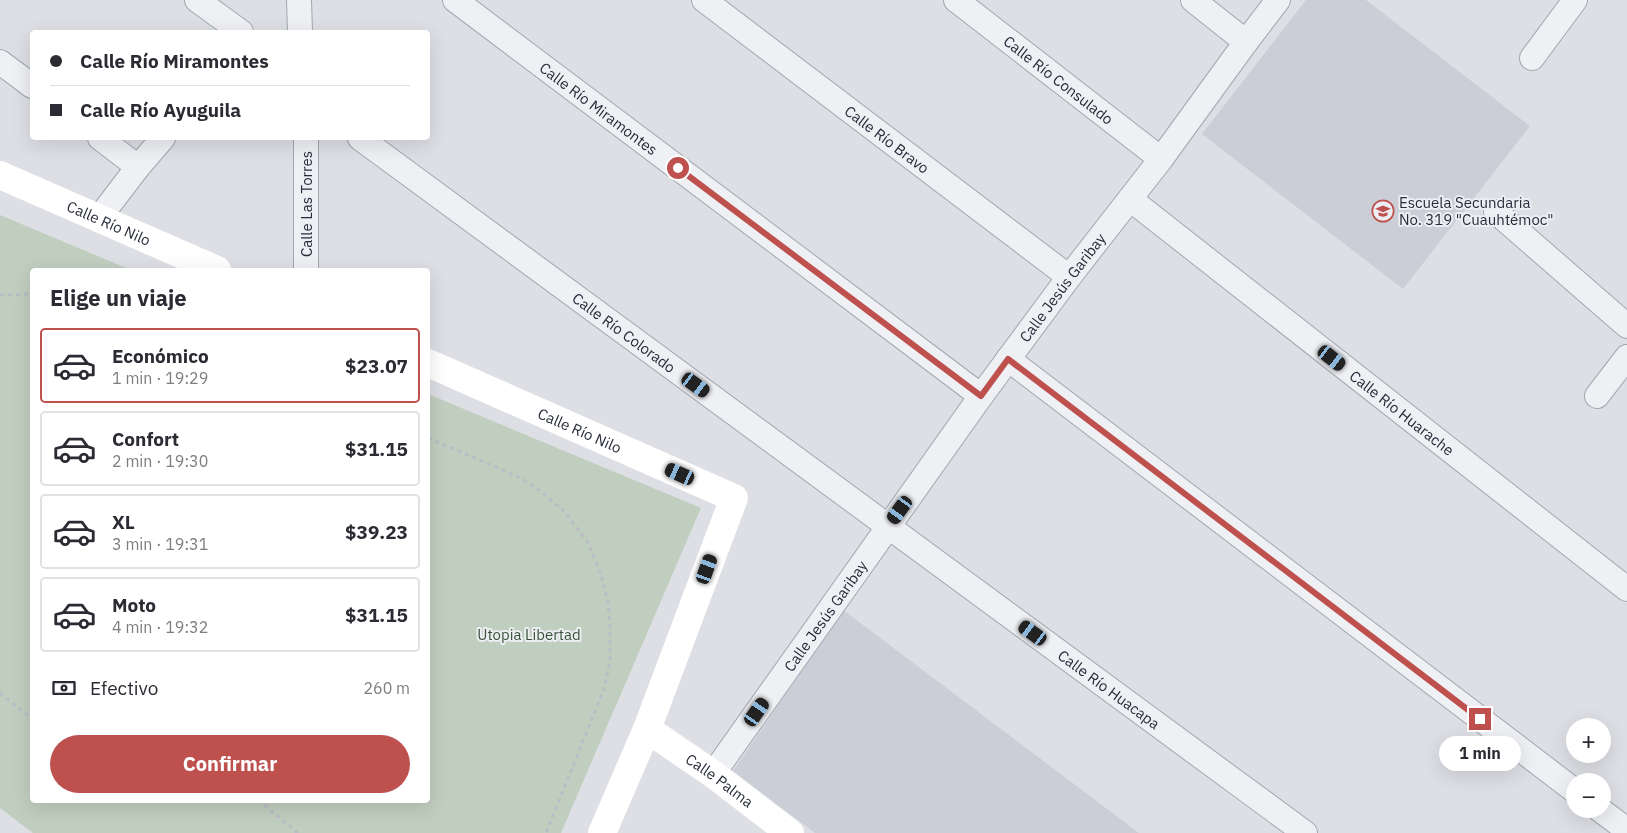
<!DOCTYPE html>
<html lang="es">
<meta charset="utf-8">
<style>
body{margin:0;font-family:"IBM Plex Sans",sans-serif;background:#f7f7f7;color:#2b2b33;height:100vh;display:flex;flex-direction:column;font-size:19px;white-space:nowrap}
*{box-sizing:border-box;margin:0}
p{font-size:16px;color:#7c7c81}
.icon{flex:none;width:28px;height:28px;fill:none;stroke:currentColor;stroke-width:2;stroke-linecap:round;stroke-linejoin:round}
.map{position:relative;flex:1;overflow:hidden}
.sheet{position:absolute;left:30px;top:268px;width:400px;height:535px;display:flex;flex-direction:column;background:#fff;border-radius:5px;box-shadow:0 5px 20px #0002}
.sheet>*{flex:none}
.guide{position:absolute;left:30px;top:30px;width:400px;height:110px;border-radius:5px;box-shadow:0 5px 20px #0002;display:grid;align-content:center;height:110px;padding:0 20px;background:#fff}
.buttons{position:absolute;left:1566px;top:718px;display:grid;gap:10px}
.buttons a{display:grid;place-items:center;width:45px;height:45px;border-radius:50%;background:#fff;box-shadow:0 5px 20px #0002;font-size:25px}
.end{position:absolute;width:22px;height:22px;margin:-11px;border:6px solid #be504e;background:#fff;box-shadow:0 0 0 2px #fff}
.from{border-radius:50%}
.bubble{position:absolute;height:35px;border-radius:18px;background:#fff;box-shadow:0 5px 20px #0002;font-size:16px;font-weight:700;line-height:35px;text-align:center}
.car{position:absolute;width:15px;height:30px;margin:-15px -8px;border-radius:6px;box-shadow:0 0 4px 1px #0007;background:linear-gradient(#222 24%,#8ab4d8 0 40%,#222 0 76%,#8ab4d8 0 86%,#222 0)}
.guide b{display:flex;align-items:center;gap:18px;height:48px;font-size:19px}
.guide b+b{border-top:1px solid #e1e1e2}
.guide i{width:12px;height:12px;background:#2b2b33}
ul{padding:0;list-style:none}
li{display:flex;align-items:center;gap:15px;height:75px;margin:0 10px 8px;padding:0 10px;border:2px solid #e1e1e2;border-radius:5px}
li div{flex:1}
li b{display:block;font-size:19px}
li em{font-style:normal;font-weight:700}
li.on{border-color:#be504e}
li>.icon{width:45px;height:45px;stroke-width:1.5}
h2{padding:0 20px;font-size:22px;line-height:60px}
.pay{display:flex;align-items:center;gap:12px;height:55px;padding:0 20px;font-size:19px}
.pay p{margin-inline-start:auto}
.button{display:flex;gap:10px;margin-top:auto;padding:10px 20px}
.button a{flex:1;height:58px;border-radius:30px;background:#be504e;color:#fff;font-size:20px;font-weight:700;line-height:58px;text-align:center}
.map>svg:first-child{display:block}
.built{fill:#cbced6}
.green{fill:#c0cebf}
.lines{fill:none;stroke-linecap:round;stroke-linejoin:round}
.street-casing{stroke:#a3a6ae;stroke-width:26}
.path{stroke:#bbbdc4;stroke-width:3;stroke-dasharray:4 4;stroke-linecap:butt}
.street{stroke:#eff0f4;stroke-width:24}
.secondary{stroke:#fff;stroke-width:28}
.route{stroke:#be504e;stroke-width:6}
.labels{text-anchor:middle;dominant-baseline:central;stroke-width:4;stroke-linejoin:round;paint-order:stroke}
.street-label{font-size:15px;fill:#282c3a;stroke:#eceef3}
.poi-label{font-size:15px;fill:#282c3a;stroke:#eceef3;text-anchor:start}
.park-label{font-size:15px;fill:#385437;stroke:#eceef3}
</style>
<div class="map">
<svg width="1627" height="833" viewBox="0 0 1627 833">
<rect width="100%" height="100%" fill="#dddfe5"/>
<!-- built -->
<g class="built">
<polygon points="1306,0 1366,0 1530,126 1403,289 1202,134"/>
<polygon points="843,610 1139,833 815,833 733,771"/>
</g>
<!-- green -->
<polygon class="green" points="0,215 131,270 32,270 32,800 428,800 428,394 701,508 561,833 33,833 0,808"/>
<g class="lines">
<!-- street casing -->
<g class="street-casing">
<g id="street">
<polyline points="197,0 241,32"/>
<polyline points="299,0 300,32"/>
<path id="s1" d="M 455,0 L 981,396"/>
<path id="s2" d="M 704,0 L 1069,277"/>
<path id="s3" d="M 956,0 L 1161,159"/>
<polyline points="1193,0 1246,42"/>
<polyline points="1532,58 1575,0"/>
<polyline points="0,62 32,86"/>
<polyline points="100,138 138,167"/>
<polyline points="306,138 306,270"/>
<path id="s4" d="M 360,138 L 1305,833"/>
<path id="s5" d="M 1130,199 L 1627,589"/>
<polyline points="1496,212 1627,326"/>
<polyline points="99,218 138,167 163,138"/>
<polyline points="1008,359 1575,791"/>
<polyline points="1597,396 1627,357"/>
<path id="s6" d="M 713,774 L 981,396 L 1069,277 L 1161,159 L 1246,42 L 1278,0"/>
<polyline points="1599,809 1627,830"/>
</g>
</g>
<!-- path -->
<g class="path">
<polyline points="0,295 32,294"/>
<polyline points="428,438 521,478 543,493 565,512 588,543 601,574 608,603 610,626 610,661 604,689 546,833"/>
<polyline points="0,693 32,719"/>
<polyline points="258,800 298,833"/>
</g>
<!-- street -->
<use href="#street" class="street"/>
<!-- secondary -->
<g class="secondary">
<path id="s7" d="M 0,175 L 217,270"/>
<path id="s8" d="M 428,363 L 734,498 L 647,729 L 602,833"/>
<path id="s9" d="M 647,729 L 713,774 L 790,833"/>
</g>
</g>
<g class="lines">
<!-- route -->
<polyline class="route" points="678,168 981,396 1008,359 1480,719"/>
</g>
<!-- icons -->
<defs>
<g id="school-ring" transform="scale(1.125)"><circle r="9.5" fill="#eceef3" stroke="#be504e" stroke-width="1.5"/><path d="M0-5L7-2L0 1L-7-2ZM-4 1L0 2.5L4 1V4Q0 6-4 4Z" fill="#be504e"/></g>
</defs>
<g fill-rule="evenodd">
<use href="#school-ring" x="1383" y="211"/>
</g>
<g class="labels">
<!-- street labels -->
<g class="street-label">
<text stroke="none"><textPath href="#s3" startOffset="130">Calle Río Consulado</textPath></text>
<text stroke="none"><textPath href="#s1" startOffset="180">Calle Río Miramontes</textPath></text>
<text stroke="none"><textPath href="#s2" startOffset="230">Calle Río Bravo</textPath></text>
<text transform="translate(306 204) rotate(-90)">Calle Las Torres</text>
<text stroke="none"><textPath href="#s7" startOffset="119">Calle Río Nilo</textPath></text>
<text stroke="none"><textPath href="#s6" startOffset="599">Calle Jesús Garibay</textPath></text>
<text stroke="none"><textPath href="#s4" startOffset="328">Calle Río Colorado</textPath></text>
<text stroke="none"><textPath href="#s5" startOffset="346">Calle Río Huarache</textPath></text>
<text stroke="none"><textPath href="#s8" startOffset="166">Calle Río Nilo</textPath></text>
<text stroke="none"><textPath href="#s6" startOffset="194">Calle Jesús Garibay</textPath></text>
<text stroke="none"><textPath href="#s4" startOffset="930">Calle Río Huacapa</textPath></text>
<text stroke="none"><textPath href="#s9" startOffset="89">Calle Palma</textPath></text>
</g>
<!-- poi labels -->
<g class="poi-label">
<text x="1399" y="202">Escuela Secundaria<tspan x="1399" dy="17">No. 319 "Cuauhtémoc"</tspan></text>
</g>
<!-- park labels -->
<g class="park-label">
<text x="529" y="634">Utopia Libertad</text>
</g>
</g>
</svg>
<div class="buttons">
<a>+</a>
<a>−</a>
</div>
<i class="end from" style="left:678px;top:168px"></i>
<i class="end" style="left:1480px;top:719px"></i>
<div class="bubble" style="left:1439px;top:736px;width:82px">1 min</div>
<i class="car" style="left:1332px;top:358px;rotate:128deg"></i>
<i class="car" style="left:696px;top:385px;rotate:126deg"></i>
<i class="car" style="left:680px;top:474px;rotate:294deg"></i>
<i class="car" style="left:900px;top:510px;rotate:216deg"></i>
<i class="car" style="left:707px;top:569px;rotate:20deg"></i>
<i class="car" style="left:1033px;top:633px;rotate:306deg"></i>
<i class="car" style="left:757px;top:712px;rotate:35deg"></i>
<div class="guide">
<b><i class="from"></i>Calle Río Miramontes</b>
<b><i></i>Calle Río Ayuguila</b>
</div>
<section class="sheet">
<h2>Elige un viaje</h2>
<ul>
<li class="on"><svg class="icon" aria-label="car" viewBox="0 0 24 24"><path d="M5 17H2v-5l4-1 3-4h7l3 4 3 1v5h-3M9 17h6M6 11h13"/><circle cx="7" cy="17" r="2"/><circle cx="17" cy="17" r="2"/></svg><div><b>Económico</b><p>1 min · 19:29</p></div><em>$23.07</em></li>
<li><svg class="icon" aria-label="car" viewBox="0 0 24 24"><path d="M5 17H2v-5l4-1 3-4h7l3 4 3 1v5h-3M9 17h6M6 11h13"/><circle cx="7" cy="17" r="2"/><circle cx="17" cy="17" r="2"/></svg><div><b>Confort</b><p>2 min · 19:30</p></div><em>$31.15</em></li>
<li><svg class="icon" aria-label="car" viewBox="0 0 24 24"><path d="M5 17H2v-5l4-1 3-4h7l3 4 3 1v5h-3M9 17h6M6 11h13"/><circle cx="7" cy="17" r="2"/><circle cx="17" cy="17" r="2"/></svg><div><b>XL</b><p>3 min · 19:31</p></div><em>$39.23</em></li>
<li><svg class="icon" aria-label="car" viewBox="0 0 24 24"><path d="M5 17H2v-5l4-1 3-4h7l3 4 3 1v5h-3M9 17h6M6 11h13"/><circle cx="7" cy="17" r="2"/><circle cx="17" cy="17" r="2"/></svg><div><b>Moto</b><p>4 min · 19:32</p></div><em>$31.15</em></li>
</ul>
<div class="pay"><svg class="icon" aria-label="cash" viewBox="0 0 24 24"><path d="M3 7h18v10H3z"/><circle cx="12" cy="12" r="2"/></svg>Efectivo<p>260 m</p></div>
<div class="button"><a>Confirmar</a></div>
</section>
</div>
